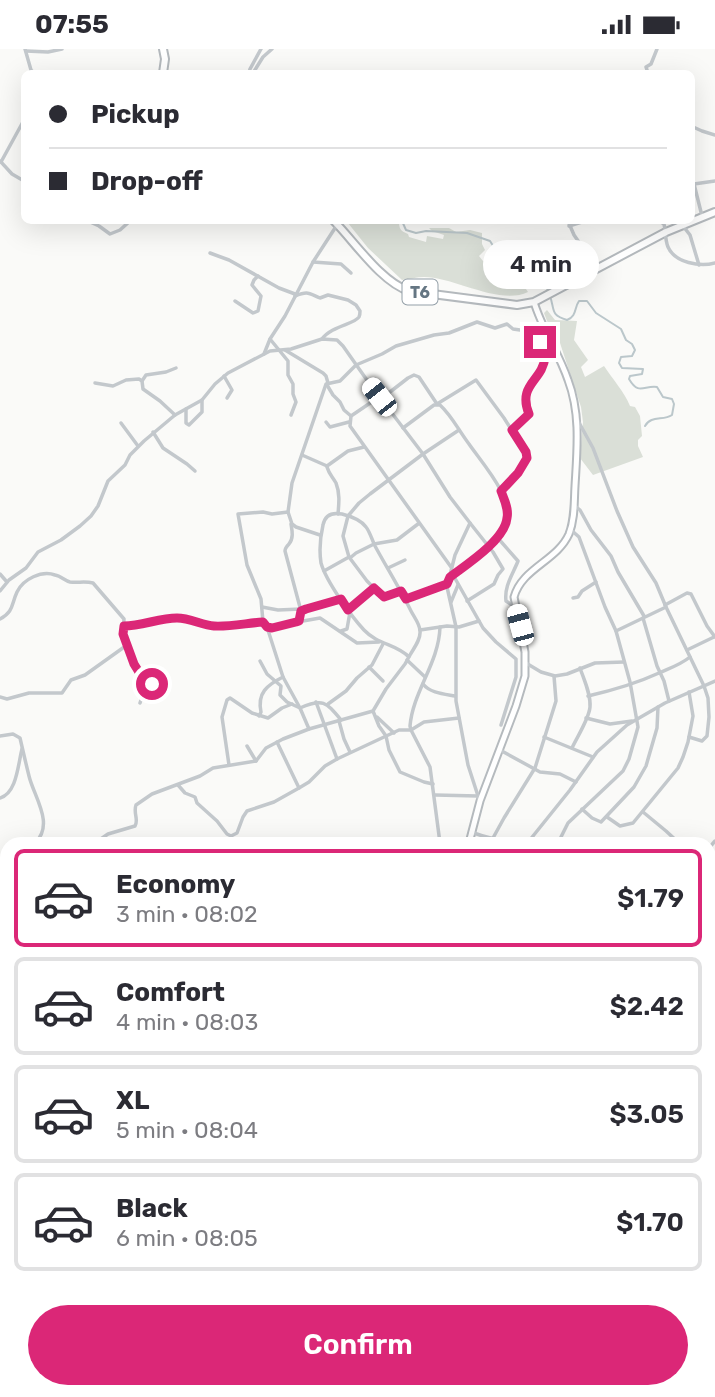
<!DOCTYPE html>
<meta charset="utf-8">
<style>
body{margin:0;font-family:Rubik,sans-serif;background:#f2f2f3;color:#2b2b33;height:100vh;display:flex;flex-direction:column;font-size:26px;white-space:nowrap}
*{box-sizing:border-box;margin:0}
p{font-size:23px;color:#7c7c81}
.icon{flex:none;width:38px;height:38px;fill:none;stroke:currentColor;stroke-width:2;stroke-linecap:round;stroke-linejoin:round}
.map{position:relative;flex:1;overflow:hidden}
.drawer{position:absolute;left:0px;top:788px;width:716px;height:562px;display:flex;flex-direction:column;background:#fff;border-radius:21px 21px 0 0;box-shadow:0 7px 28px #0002}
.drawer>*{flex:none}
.hud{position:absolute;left:21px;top:21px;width:674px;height:154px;border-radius:10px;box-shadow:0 7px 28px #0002;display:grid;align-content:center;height:154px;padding:0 28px;background:#fff}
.end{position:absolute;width:32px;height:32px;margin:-16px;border:9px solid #db2777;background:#fff;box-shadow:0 0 0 4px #fff}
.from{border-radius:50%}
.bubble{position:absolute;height:49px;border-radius:24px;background:#fff;box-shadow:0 7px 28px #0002;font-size:23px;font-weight:600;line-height:49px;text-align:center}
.car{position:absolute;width:21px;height:42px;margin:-21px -10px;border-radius:9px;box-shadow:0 0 5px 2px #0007;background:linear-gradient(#fff 24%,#345 0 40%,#fff 0 76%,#345 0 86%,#fff 0)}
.hud b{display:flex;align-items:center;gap:24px;height:66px;font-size:26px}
.hud b+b{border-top:2px solid #e1e1e2}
.hud i{width:18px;height:18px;background:#2b2b33}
ul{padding:12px 0 0;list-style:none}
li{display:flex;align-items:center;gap:21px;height:98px;margin:0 14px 10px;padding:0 14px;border:4px solid #e1e1e2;border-radius:10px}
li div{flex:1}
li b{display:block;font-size:26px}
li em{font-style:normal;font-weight:600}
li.on{border-color:#db2777}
li>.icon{width:63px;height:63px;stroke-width:1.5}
.button{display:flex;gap:14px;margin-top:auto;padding:14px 28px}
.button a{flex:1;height:80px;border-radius:42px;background:#db2777;color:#fff;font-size:28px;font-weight:600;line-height:80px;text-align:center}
.status{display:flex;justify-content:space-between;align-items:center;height:49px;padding:0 35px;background:#fff;direction:ltr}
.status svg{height:19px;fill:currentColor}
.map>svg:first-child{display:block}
.built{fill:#e8e9e9}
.green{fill:#dadfd7}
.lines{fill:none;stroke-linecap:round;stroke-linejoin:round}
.stream{stroke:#bbc7cb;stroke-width:2}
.major-casing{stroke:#b5babe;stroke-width:9}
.highway-casing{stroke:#b4b9bd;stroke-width:10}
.minor{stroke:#c3c8cc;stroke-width:3.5}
.major{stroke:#fff;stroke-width:5}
.highway{stroke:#fff;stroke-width:6}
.route{stroke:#db2777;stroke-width:9}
.labels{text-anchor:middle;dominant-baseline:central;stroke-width:7;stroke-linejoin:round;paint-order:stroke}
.shield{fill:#fff;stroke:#939fa8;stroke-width:2}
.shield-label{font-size:16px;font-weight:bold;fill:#657683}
</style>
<div class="status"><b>07:55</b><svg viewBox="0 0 49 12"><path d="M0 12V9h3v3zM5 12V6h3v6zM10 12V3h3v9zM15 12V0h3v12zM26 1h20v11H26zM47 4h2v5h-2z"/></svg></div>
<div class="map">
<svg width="715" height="1348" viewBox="0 0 715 1348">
<rect width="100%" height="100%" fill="#fafaf8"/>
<!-- built -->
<polygon class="built" points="709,1309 715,1314 715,1348 708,1348 701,1342 709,1342"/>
<!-- green -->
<g class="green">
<path d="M 343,172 L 399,172 C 399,179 400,182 408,185 L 409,188 L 426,193 L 427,187 L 443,190 L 444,186 L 432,182 L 429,179 L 449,179 L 456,183 L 470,181 L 482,184 L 482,195 L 485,201 L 479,207 L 483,212 L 490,211 L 497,226 L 502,229 L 509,228 L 515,232 L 520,229 L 522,230 L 522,234 L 528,243 C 500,257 454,228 424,228 C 417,228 409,230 402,231 L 368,199 L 348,174 Z"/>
<path d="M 547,261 L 555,271 L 577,272 L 574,291 L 588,311 L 581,318 L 585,328 L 604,317 C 613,331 624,342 630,357 L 635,358 L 640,367 L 642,387 L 638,391 L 638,397 L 643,408 L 593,426 L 580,409 L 583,373 L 581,358 L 560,294 L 547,272 L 544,264 Z"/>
</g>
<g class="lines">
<!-- stream -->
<g class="stream">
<polyline points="402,172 406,181 416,184 426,182 467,184 490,192 497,203 501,206 514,208 523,214 533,217 543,226 548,242"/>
<path d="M 550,247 C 555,261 550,266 567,271 C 577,267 574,259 579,252 L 587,252 L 596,264 L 621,280 L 626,291 L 632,295 L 635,301 L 632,307 L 621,308 L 619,314 L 622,319 L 643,320 L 642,325 L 630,327 L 629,330 C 639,347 644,336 657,338 L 663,348 L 672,350 L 674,355 L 672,366 C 663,372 651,366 645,377"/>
</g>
<!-- major casing -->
<g class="major-casing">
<g id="major">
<path d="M 469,794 L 480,752 L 516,657 L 525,627 L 525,603 L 514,548 C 522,519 557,512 569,485 C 575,470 574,453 575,437 C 577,402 581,365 568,331 C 559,304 542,280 534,253"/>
<polyline points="0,1152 7,1152"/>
<polyline points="638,1348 639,1342"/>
</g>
</g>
<!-- highway casing -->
<g class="highway-casing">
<g id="highway">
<polyline points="163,0 165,10 163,24"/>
<path d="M 334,172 C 354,192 381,233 409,242 L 517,256 L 534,253 L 666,183 L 715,163"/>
</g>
</g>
<!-- minor -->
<g class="minor">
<polyline points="25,0 31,21 34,24"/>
<polyline points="26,2 48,3 62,0"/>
<polyline points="249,24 250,20 261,0"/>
<polyline points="253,24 263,8 272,0"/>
<polyline points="648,24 646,18 651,15 657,0"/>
<polyline points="691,77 702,82 715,86"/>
<polyline points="0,112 12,125 24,132"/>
<polyline points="1,113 24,71"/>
<polyline points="702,167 694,135 715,132"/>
<polyline points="88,172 99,177 110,185 120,181 130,172"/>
<polyline points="568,172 574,186 597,219"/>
<path d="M 659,172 L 664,175 C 666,183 665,191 668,198 C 675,214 700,218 715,214"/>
<polyline points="569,177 585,172"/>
<polyline points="683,177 690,186 699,216"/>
<polyline points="210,204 229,211 279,239 295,245"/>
<polyline points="313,213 341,215 351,224"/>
<path d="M 295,247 C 308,242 308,244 320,249 L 328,246 L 348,251 L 356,256 L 360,262 C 360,264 360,266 359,268 C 355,275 331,277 322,290"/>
<polyline points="235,252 253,264 258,262 261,247 252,236 254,231 258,227"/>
<polyline points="270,290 288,312 288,326 293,335 293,345 296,353 291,366"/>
<polyline points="285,301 323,324 326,327 328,334"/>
<polyline points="264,305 270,290 285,267 313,213 337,176"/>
<polyline points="224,327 232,341 227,349"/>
<polyline points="142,332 146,326 166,323 176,319"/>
<polyline points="95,334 113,337 126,331 139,330 142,332 143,340 160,352 175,366"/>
<polyline points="327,336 333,346 340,353 344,361 351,367"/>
<polyline points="379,348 351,367 350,377 451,518"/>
<path d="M 381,350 L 408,329 L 414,326 L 419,328 L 437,355 L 476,331 L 504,369 L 527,405 C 525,420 511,431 501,442"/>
<polyline points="186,360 186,374 189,376 202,363 202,351"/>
<polyline points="577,370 593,399 617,462 633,498 656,534 666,558 704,637 708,649 709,668 707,687 702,692 689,688"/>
<polyline points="326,373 330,378 349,373"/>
<polyline points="121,374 138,397"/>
<path d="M 403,379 L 434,356 L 440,356 C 452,367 459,382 469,395 C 482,414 516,451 506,475 C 498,496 468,514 451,527"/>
<polyline points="153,383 163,399 187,415 195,422"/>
<polyline points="302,406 327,417 348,402 364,398"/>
<path d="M 327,418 C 329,425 332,427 336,434 C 340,444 339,454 338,465"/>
<polyline points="575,457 580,461 591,481 611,507 618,523 644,567"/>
<polyline points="288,463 272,465 263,463 238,465 247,516 261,550 263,573 269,579 296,573 299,572 301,562 340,550"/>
<path d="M 291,475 C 292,481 294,489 289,495 C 287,497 285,499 285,502 L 301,562"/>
<path d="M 320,486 L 296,478 L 292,475 L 288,463 L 292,434 L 326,335 L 340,332 L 356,316 L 382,305 L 396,297 L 434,286 L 449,284 L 477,273 L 495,279 L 507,275 L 513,280 L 534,283 C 538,288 539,293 542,298 C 542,300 544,301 545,303 C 550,317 527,335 525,350 C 524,356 527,361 528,367 L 512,381"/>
<path d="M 497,488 L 518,512 C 513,525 504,537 506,552 L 515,558"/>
<polyline points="350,509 356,504 374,495 397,491 418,475"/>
<polyline points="388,519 405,511"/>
<polyline points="324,522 349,508"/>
<polyline points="452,524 483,579 496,593 516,610 516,628 501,676"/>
<polyline points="0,525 7,533"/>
<polyline points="0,542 9,531 26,519 38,503 61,491 80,477 91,467 98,457 108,432 125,416 130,406 144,392 175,366 202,351 215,335 228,324 270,302 291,300 322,290 337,291 343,297 369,334 423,405 450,448 470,474 455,506 447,538 456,578 456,652 468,716 479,750"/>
<polyline points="401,542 387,548 382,547 367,532 349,508 343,487 348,467 359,454 370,445 423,405 459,381"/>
<polyline points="573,549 578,548 582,542 596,533"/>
<polyline points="406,550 446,535"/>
<polyline points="467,552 494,535 498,526 503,520 493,503 470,474"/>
<polyline points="451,553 458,536"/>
<polyline points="665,556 687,544 691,545 707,577 715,588"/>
<polyline points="262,558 278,561 301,560"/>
<polyline points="348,561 373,540"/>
<polyline points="300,568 303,572 320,569 357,594 379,593"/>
<polyline points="643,569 657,617 664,632 669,652"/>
<path d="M 0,570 C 14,562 11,556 17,543 C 23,530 42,521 55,526 C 61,527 65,532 70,533 C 78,534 85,532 93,534 L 124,570 C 124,576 122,580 123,586 C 129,608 151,631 140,654"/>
<path d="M 124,577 C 142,578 157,570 174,569 C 190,568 203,577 218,577 C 232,578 249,574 263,573"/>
<polyline points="267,578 283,628 300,659 309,680"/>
<path d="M 440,578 C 439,614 413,642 410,677 L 411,681 L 430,718 L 440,794"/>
<polyline points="420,581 447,577 459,578 479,572"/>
<polyline points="341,582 347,580 350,563"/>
<polyline points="616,582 666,558"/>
<polyline points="687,601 714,588"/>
<polyline points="407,611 425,628"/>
<path d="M 260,612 L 267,625 L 281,637 L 280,646 L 287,653 L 300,659 C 323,649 326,653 341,671"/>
<polyline points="526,614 541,623 555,627 567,625 595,614 624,613"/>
<polyline points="369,618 383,632"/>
<path d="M 142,628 C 151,633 157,637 156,648"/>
<path d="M 423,635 C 430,644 444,645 455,647"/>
<path d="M 588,647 C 614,641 635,635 659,624 C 670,619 680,616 690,608"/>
<polyline points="0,648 7,650 29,644 62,644 71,631 85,626 127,596"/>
<polyline points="316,653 337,710"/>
<polyline points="328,655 346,642 357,629 372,616 383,595"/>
<polyline points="373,662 379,677 386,687 389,701 400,723 424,733 433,735"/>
<path d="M 259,667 L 261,663 C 257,644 267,636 283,628"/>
<polyline points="377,668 394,684"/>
<polyline points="586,669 610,675 632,672"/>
<polyline points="339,672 344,690 350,703"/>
<path d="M 0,687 L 13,685 L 20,689 C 23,702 26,715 29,727 C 34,748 55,775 35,794"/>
<polyline points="544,688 593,708"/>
<polyline points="277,693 299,739"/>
<polyline points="247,697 256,712"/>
<path d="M 572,699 C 577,688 589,670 590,658 C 591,645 584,631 580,619"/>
<polyline points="500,701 540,723 560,725 576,733"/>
<polyline points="229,716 222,668 227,651 230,649 252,664 268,669 282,659 292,655"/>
<polyline points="178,736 185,744 195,748 197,754 217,772 227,785 231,787 237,784 243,768 247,762 274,753 299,739 309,733 325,717 337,710 399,681 411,681 424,673 459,669"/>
<polyline points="435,746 478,747"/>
<path d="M 0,749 C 17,744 18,715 22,700"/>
<polyline points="582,760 592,769 601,773 634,738 646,717 657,679 658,658"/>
<polyline points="643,763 666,782 679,794"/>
<polyline points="607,768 620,777 633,774 678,719 683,708 688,693 693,667 689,643"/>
<path d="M 471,783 C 490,790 509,795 529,792 L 570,741 L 597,703 L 627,676 L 665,654 L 715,632"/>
<polyline points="493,789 504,769 535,719 556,652 554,627"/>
<path d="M 95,794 L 108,785 L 135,777 C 139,771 133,764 136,756 L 152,745 L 200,727 L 213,719 L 256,712 L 266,699 L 283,690 L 309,680 L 373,662 L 386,640 L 405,615 C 407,612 408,609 410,606 C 414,599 421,590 420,582 C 420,575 414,568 411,562 C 400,540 387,519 375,497 C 372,491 370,483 366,478 C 361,471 350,467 342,465 C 332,463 325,466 323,476 C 320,489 319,501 321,514 C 326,532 351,567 364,581 C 378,596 397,595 409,608"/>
<polyline points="558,794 568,774 623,722 629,710 638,678 630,633 616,582 605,558 579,488 570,480"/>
<polyline points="709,799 715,792"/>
<polyline points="709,810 715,813"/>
<polyline points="715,816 709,834 715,841"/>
<polyline points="709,873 715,878"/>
<polyline points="709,914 715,915"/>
<polyline points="709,948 715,948"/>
<polyline points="709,976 715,976"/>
<polyline points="0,1053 7,1052"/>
<polyline points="0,1101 7,1080"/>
<polyline points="709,1137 715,1148"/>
<polyline points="709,1162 715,1159"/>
<polyline points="709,1168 715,1166"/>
<polyline points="709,1218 715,1219"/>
<polyline points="0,1248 7,1249"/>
<polyline points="709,1275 715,1275"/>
<polyline points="709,1308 715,1297"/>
<polyline points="284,1342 287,1348"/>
<polyline points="446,1342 449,1342"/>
<polyline points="477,1342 478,1348"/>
<polyline points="506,1342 507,1348"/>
<polyline points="668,1342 672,1348"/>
<polyline points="236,1348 245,1342"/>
<polyline points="278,1348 278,1342"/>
<polyline points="552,1348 557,1342"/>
<polyline points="576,1348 577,1345 581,1342"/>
<polyline points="629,1348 629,1342"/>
<polyline points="647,1348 648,1342"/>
</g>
<!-- major -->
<use href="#major" class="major"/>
<!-- highway -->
<use href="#highway" class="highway"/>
</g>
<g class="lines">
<!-- route -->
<path class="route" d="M 152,635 L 142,628 L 134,615 L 123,585 L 124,577 C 142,577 159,569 177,569 C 190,569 202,576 214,577 C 228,578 248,574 263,573 L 267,578 L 272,579 L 296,573 L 299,572 L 301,562 L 306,560 L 341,550 L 348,561 L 374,539 L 384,548 L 401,542 L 406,550 L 447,535 L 450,528 C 466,516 505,491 507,469 C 509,460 504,450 501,442 L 518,424 L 527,409 L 526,403 L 512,381 L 529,365 C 517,335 543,332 545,308 C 546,302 542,298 540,293"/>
</g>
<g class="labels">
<!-- shield labels -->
<rect class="shield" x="402.5" y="230.5" width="35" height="25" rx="5"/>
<g class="shield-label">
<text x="420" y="243">T6</text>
</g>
</g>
</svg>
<i class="end from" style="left:152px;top:635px"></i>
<i class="end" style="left:540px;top:293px"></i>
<div class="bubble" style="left:483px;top:191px;width:116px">4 min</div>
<i class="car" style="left:379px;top:348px;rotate:322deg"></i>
<i class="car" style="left:520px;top:576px;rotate:345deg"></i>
<div class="hud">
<b><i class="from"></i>Pickup</b>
<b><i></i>Drop-off</b>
</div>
<section class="drawer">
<ul>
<li class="on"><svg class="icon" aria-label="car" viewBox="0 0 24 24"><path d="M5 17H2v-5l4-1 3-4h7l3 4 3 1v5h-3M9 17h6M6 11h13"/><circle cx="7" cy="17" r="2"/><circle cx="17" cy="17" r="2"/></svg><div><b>Economy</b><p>3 min · 08:02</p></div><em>$1.79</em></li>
<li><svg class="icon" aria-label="car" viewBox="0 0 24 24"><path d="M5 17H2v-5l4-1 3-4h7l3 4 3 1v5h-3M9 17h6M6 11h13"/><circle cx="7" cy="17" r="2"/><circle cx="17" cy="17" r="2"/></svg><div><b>Comfort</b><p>4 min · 08:03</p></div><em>$2.42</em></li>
<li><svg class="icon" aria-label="car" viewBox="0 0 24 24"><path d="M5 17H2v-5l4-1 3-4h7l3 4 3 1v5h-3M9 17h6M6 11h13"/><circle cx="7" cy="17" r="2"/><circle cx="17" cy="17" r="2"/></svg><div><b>XL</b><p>5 min · 08:04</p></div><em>$3.05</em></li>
<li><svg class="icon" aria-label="car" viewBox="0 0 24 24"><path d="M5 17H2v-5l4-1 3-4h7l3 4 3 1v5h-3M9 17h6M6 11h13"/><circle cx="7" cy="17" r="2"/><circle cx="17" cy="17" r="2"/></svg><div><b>Black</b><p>6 min · 08:05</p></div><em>$1.70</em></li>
</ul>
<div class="button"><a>Confirm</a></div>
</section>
</div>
